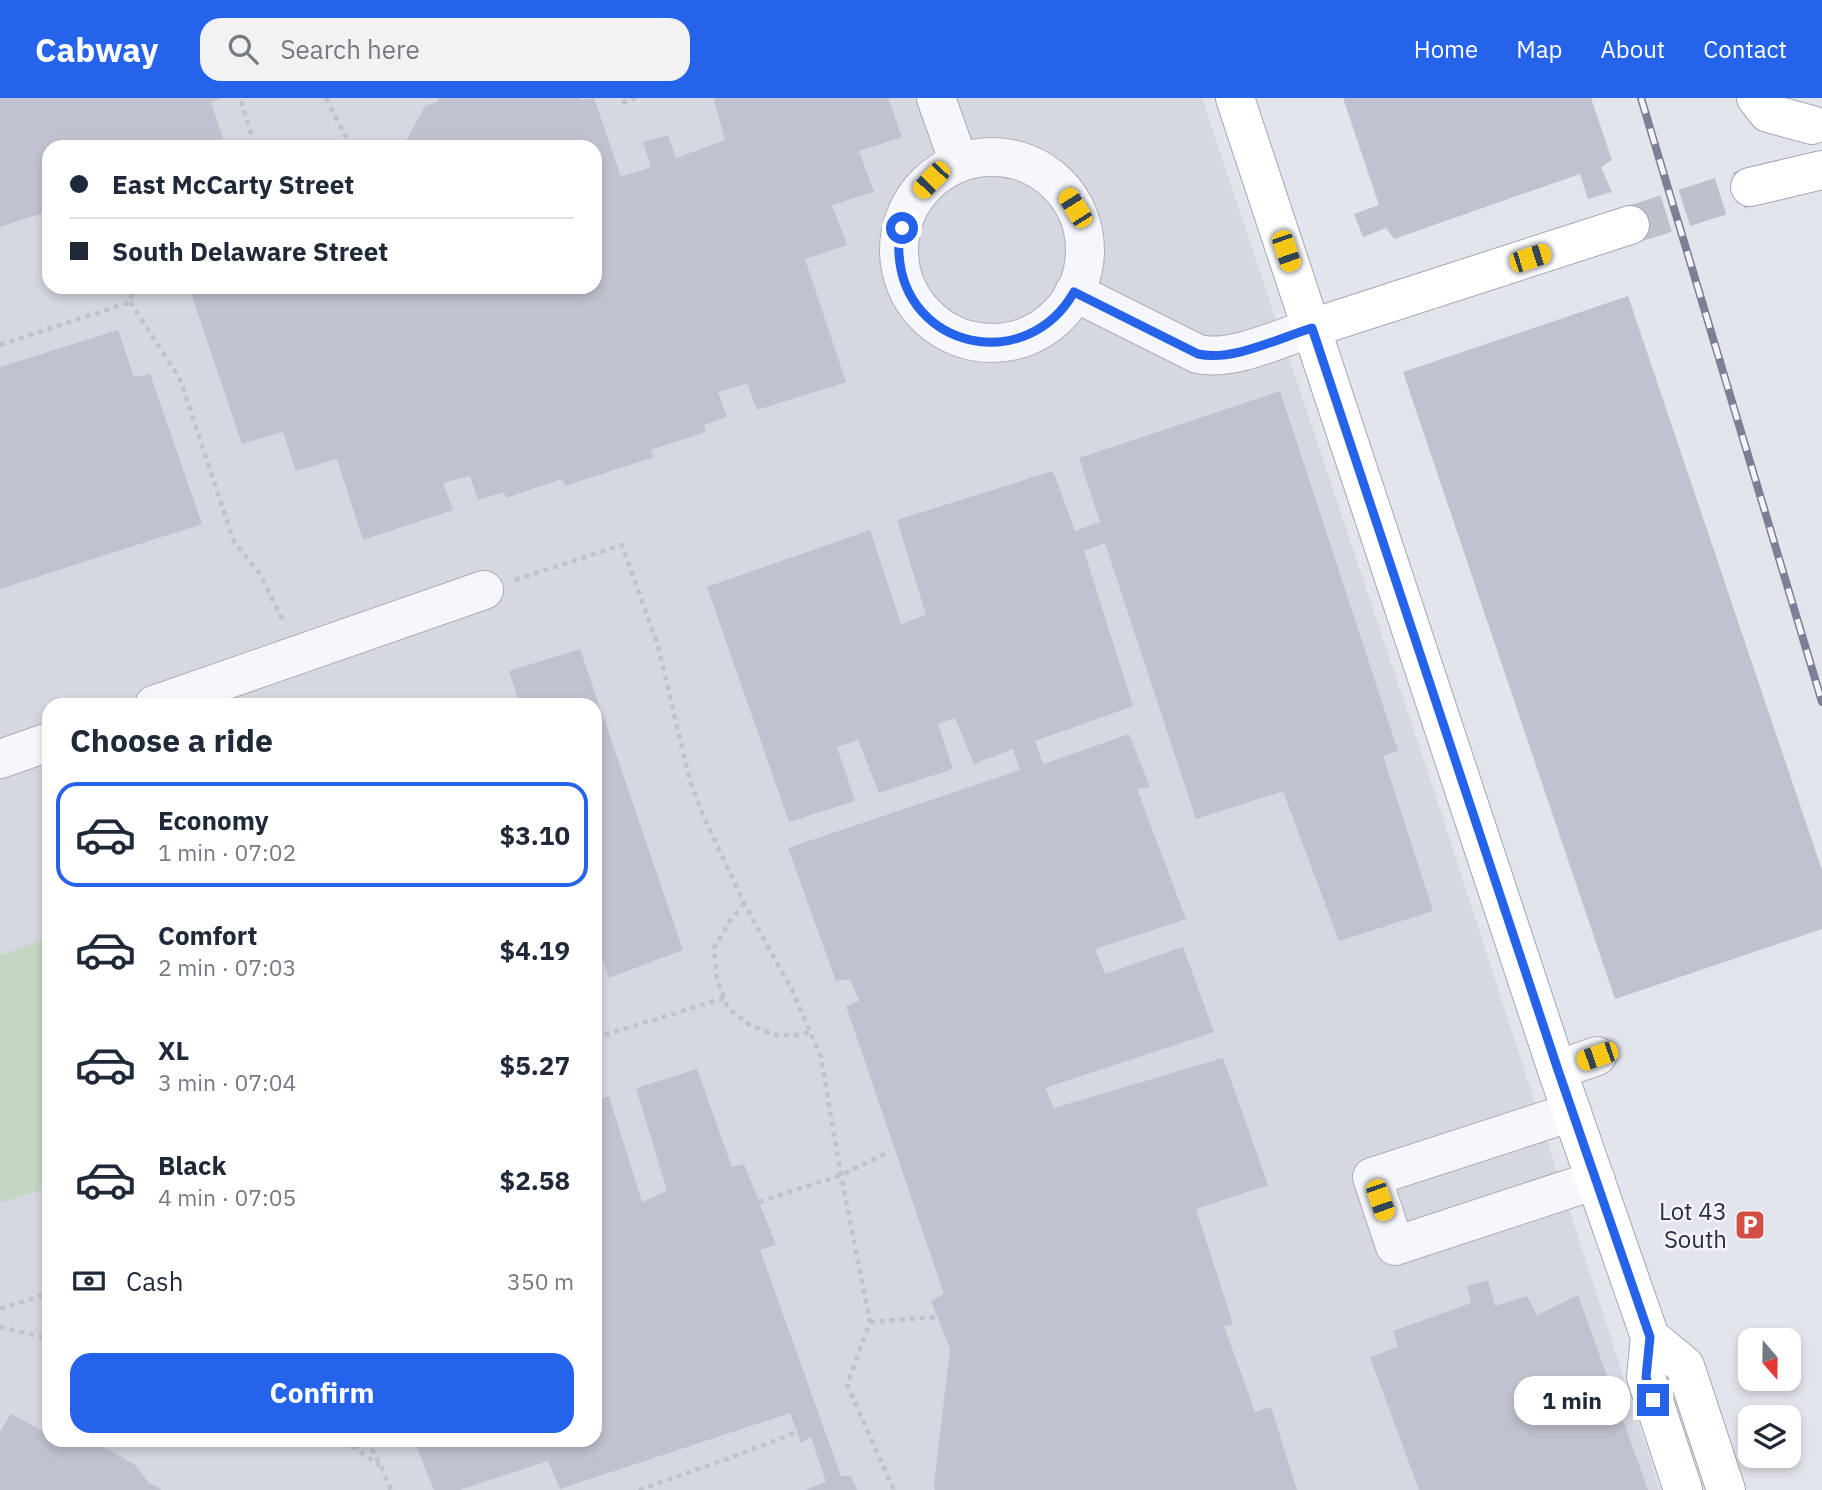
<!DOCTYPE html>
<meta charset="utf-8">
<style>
body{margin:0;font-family:"IBM Plex Sans",sans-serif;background:#f2f2f3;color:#1f2937;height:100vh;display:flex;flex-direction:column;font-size:26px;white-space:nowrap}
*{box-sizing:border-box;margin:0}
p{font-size:23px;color:#747a83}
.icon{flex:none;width:38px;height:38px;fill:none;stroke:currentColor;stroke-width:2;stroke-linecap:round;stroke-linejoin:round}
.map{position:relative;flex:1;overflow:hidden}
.details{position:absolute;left:42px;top:600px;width:560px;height:749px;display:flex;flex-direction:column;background:#fff;border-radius:21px;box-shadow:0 4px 10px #0003}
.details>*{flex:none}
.guide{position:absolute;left:42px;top:42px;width:560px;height:154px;border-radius:21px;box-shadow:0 4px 10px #0003;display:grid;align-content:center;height:154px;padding:0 28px;background:#fff}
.needle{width:46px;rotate:160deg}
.controls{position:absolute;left:1738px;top:1230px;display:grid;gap:14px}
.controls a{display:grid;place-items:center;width:63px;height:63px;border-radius:14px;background:#fff;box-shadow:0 4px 10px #0003;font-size:35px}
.end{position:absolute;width:32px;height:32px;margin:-16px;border:9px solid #2563eb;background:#fff;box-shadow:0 0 0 4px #fff}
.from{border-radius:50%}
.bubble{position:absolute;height:49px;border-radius:21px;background:#fff;box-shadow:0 4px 10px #0003;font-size:23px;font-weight:800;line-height:49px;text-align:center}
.car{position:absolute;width:21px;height:42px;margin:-21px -10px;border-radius:9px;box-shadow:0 0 5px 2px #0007;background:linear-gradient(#f5c518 24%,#345 0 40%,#f5c518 0 76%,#345 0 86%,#f5c518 0)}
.guide b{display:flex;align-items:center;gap:24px;height:66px;font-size:26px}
.guide b+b{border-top:2px solid #e0e1e3}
.guide i{width:18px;height:18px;background:#1f2937}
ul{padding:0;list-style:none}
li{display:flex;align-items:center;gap:21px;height:105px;margin:0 14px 10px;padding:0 14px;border:4px solid transparent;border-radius:21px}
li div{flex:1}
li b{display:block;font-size:26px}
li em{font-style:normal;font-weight:800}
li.selected{border-color:#2563eb}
li>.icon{width:63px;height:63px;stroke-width:1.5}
h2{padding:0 28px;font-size:32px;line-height:84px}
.pay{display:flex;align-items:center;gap:18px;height:77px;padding:0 28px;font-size:26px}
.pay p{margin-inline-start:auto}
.button{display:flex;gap:14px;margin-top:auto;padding:14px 28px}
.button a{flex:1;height:80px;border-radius:21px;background:#2563eb;color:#fff;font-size:28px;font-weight:800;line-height:80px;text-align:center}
header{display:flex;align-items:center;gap:42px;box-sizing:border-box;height:98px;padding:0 35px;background:#2563eb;color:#fff}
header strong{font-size:33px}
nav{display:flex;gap:38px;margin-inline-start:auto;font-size:24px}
.search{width:490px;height:63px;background:#f2f2f3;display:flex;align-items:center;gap:18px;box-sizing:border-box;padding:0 24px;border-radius:21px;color:#747a83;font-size:26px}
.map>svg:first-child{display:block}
.built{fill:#d5d7e1;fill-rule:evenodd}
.green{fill:#c5d6c4}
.building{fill:#c0c3cf}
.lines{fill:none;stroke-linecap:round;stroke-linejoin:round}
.major-tunnel{stroke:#bec0cb;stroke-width:38;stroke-dasharray:38 19;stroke-linecap:butt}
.minor-casing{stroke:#acaeba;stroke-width:40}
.major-casing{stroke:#a2a6b8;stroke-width:40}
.path{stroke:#c1c3cb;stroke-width:4.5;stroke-dasharray:5 5;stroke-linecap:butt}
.minor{stroke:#f6f7fa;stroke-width:38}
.major{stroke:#fff;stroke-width:38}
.rail-casing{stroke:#7c8096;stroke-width:8}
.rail{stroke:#f3f4f9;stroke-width:5;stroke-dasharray:16;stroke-linecap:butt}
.route{stroke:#2563eb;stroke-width:9}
.labels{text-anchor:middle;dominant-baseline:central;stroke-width:5;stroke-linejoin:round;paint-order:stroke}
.poi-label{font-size:24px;fill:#2a2e45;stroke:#f3f4f9;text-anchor:end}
</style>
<header>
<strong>Cabway</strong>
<div class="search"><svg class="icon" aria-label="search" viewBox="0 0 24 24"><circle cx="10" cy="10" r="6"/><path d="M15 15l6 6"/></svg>Search here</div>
<nav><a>Home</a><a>Map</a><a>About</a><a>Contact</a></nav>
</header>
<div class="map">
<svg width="1822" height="1392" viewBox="0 0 1822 1392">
<rect width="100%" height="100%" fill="#e3e5ec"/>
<!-- built -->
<path class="built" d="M 0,0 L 1202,0 L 1439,708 L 1660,1392 L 0,1392 ZM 49,49 L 595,49 L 595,189 L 49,189 ZM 49,607 L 595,607 L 595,1342 L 49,1342 Z"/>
<!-- green -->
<polygon class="green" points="49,840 49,1089 0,1105 0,857"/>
<!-- building -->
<g class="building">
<polygon points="0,0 222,0 211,4 226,49 49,49 49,113 0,129"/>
<polygon points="438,0 579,0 580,2 594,0 621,79 651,69 643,44 668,37 676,60 725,42 714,2 718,0 888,0 902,39 859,53 874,94 832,107 847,147 805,161 846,284 757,312 747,285 718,294 727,319 704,327 706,334 651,352 654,359 565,388 562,381 506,400 504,394 478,402 470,378 443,385 453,412 363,442 337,361 296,373 283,334 242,346 189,189 595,189 595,49 408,49 406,43 425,8 439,3"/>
<polygon points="1343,0 1591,0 1612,62 1601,69 1612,94 1588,101 1580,76 1394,141 1386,130 1363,139 1354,116 1379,107"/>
<polygon points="1628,198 1822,772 1822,831 1615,901 1403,274"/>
<polygon points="118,232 134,279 150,276 202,426 0,491 0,269"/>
<polygon points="1280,293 1398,653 1383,658 1433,813 1339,843 1283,693 1196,721 1105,445 1084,453 1133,608 1035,643 1043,666 1129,636 1150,689 1137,691 1186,821 1095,851 1105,876 1183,849 1214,934 1045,990 1054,1010 1223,960 1268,1087 1196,1111 1233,1226 1224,1228 1255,1314 1271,1309 1297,1392 935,1392 934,1386 950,1251 931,1203 944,1196 846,908 859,903 850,881 836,883 788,750 1020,672 1013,651 974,666 955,620 938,626 953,671 879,695 858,642 837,649 855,703 789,724 707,489 870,432 901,526 926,517 897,422 1053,373 1075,433 1100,424 1079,360"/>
<polygon points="580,551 683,852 609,880 595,841 595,607 520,607 509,573"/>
<polygon points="697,971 732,1069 744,1066 776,1147 760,1152 841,1378 851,1378 857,1392 805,1392 826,1384 811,1339 801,1345 790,1315 560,1391 548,1363 460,1392 434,1392 414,1342 595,1342 595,1003 609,998 642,1104 667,1093 636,990"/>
<polygon points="1488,1182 1495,1208 1527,1198 1537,1217 1578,1197 1648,1392 1419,1392 1370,1259 1398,1249 1393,1233 1471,1205 1467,1188"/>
<polygon points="11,1316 49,1336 49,1342 61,1342 69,1346 92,1346 112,1353 135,1367 149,1385 162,1392 0,1392 0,1334"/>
</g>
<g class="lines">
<!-- major-tunnel -->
<polyline class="major-tunnel" points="1630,127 1750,89"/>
<!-- minor casing -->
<g class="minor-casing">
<g id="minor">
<polyline points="936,0 959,65"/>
<circle cx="992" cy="152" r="93"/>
<path d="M 1074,194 L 1198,256 C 1231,264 1280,240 1312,230"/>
<polyline points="154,607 484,492"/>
<polyline points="0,661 49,644"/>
<polyline points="1557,972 1597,958"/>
<polyline points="1572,1014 1372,1079 1395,1148 1596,1082"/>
</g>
</g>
<!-- major casing -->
<g class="major-casing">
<g id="major">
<polyline points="1235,0 1557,972 1650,1239 1646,1279 1683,1392"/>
<polyline points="1756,0 1768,15 1812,27"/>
<polyline points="1750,89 1822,72"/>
<polyline points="1312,230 1630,127"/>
<polyline points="1650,1239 1685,1268 1726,1392"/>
</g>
</g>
<!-- path -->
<g class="path">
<polyline points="326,0 351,49"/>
<polyline points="241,3 255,49"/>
<polyline points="622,5 635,0"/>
<polyline points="130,204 180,281 234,444 260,476 284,525"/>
<polyline points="0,247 130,204 133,189"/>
<polyline points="515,482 622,447 658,548 690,683 703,717 744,805 792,892 821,959 841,1077 870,1224 847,1287 894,1392"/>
<polyline points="744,805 730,823 714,850 717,881 728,910 751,928 776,937 798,937 810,934"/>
<polyline points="595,940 724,900"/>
<polyline points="759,1104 841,1077 889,1054"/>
<polyline points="0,1211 49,1195"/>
<polyline points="870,1224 937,1219"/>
<polyline points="0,1229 49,1241"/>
<polyline points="344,1342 380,1368"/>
<polyline points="367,1342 382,1370 391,1392"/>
<polyline points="639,1392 735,1358 797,1334"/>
</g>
<!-- minor -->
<use href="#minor" class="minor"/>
<!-- major -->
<use href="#major" class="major"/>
<!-- rail casing -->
<g class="rail-casing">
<polyline id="rail" points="1641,0 1822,604"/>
</g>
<!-- rail -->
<use href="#rail" class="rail"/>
</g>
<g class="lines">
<!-- route -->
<path class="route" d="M 902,130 C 900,138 898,147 899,156 C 905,252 1027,277 1074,194 L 1198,256 C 1232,264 1279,240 1312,230 L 1558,972 L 1650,1239 L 1646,1279 L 1653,1302"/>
</g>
<!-- icons -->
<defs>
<g id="parking-square" transform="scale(1.575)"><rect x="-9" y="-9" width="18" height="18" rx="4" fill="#d44e45" stroke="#f3f4f9"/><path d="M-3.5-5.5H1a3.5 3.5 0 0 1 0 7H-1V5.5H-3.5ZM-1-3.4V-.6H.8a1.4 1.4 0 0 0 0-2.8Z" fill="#fff"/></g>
</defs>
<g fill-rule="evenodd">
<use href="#parking-square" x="1750" y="1127"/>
</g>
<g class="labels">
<!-- poi labels -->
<g class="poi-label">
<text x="1727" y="1113">Lot 43<tspan x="1727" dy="28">South</tspan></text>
</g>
</g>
</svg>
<div class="controls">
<a><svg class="needle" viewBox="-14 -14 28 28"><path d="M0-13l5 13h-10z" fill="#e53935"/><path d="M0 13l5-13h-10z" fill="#747a83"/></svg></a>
<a><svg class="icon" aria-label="layers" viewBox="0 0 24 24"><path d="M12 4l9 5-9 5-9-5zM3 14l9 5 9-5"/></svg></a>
</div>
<i class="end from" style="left:902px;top:130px"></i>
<i class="end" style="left:1653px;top:1302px"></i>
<div class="bubble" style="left:1514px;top:1278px;width:116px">1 min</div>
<i class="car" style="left:931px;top:82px;rotate:224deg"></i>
<i class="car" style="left:1075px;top:110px;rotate:328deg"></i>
<i class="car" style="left:1286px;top:153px;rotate:161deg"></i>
<i class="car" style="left:1530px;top:160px;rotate:72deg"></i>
<i class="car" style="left:1597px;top:958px;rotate:251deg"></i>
<i class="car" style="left:1380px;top:1102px;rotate:161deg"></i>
<div class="guide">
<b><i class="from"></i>East McCarty Street</b>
<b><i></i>South Delaware Street</b>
</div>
<section class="details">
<h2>Choose a ride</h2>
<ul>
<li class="selected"><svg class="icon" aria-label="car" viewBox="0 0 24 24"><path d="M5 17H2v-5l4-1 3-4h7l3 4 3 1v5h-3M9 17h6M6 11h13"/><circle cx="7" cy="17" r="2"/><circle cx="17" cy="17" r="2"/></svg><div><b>Economy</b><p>1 min · 07:02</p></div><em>$3.10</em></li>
<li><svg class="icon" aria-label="car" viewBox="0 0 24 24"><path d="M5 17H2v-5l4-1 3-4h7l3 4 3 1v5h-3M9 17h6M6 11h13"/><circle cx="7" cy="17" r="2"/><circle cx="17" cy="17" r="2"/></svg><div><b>Comfort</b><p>2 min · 07:03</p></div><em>$4.19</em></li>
<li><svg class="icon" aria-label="car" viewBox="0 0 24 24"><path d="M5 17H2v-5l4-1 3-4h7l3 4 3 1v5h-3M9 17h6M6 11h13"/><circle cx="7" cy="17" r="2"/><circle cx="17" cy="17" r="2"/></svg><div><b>XL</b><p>3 min · 07:04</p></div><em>$5.27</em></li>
<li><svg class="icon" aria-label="car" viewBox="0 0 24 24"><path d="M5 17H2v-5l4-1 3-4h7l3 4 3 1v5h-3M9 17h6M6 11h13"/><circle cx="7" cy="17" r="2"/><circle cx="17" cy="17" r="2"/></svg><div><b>Black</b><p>4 min · 07:05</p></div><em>$2.58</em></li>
</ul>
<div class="pay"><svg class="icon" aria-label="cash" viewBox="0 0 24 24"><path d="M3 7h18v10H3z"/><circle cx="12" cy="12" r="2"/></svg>Cash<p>350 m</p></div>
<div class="button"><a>Confirm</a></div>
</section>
</div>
